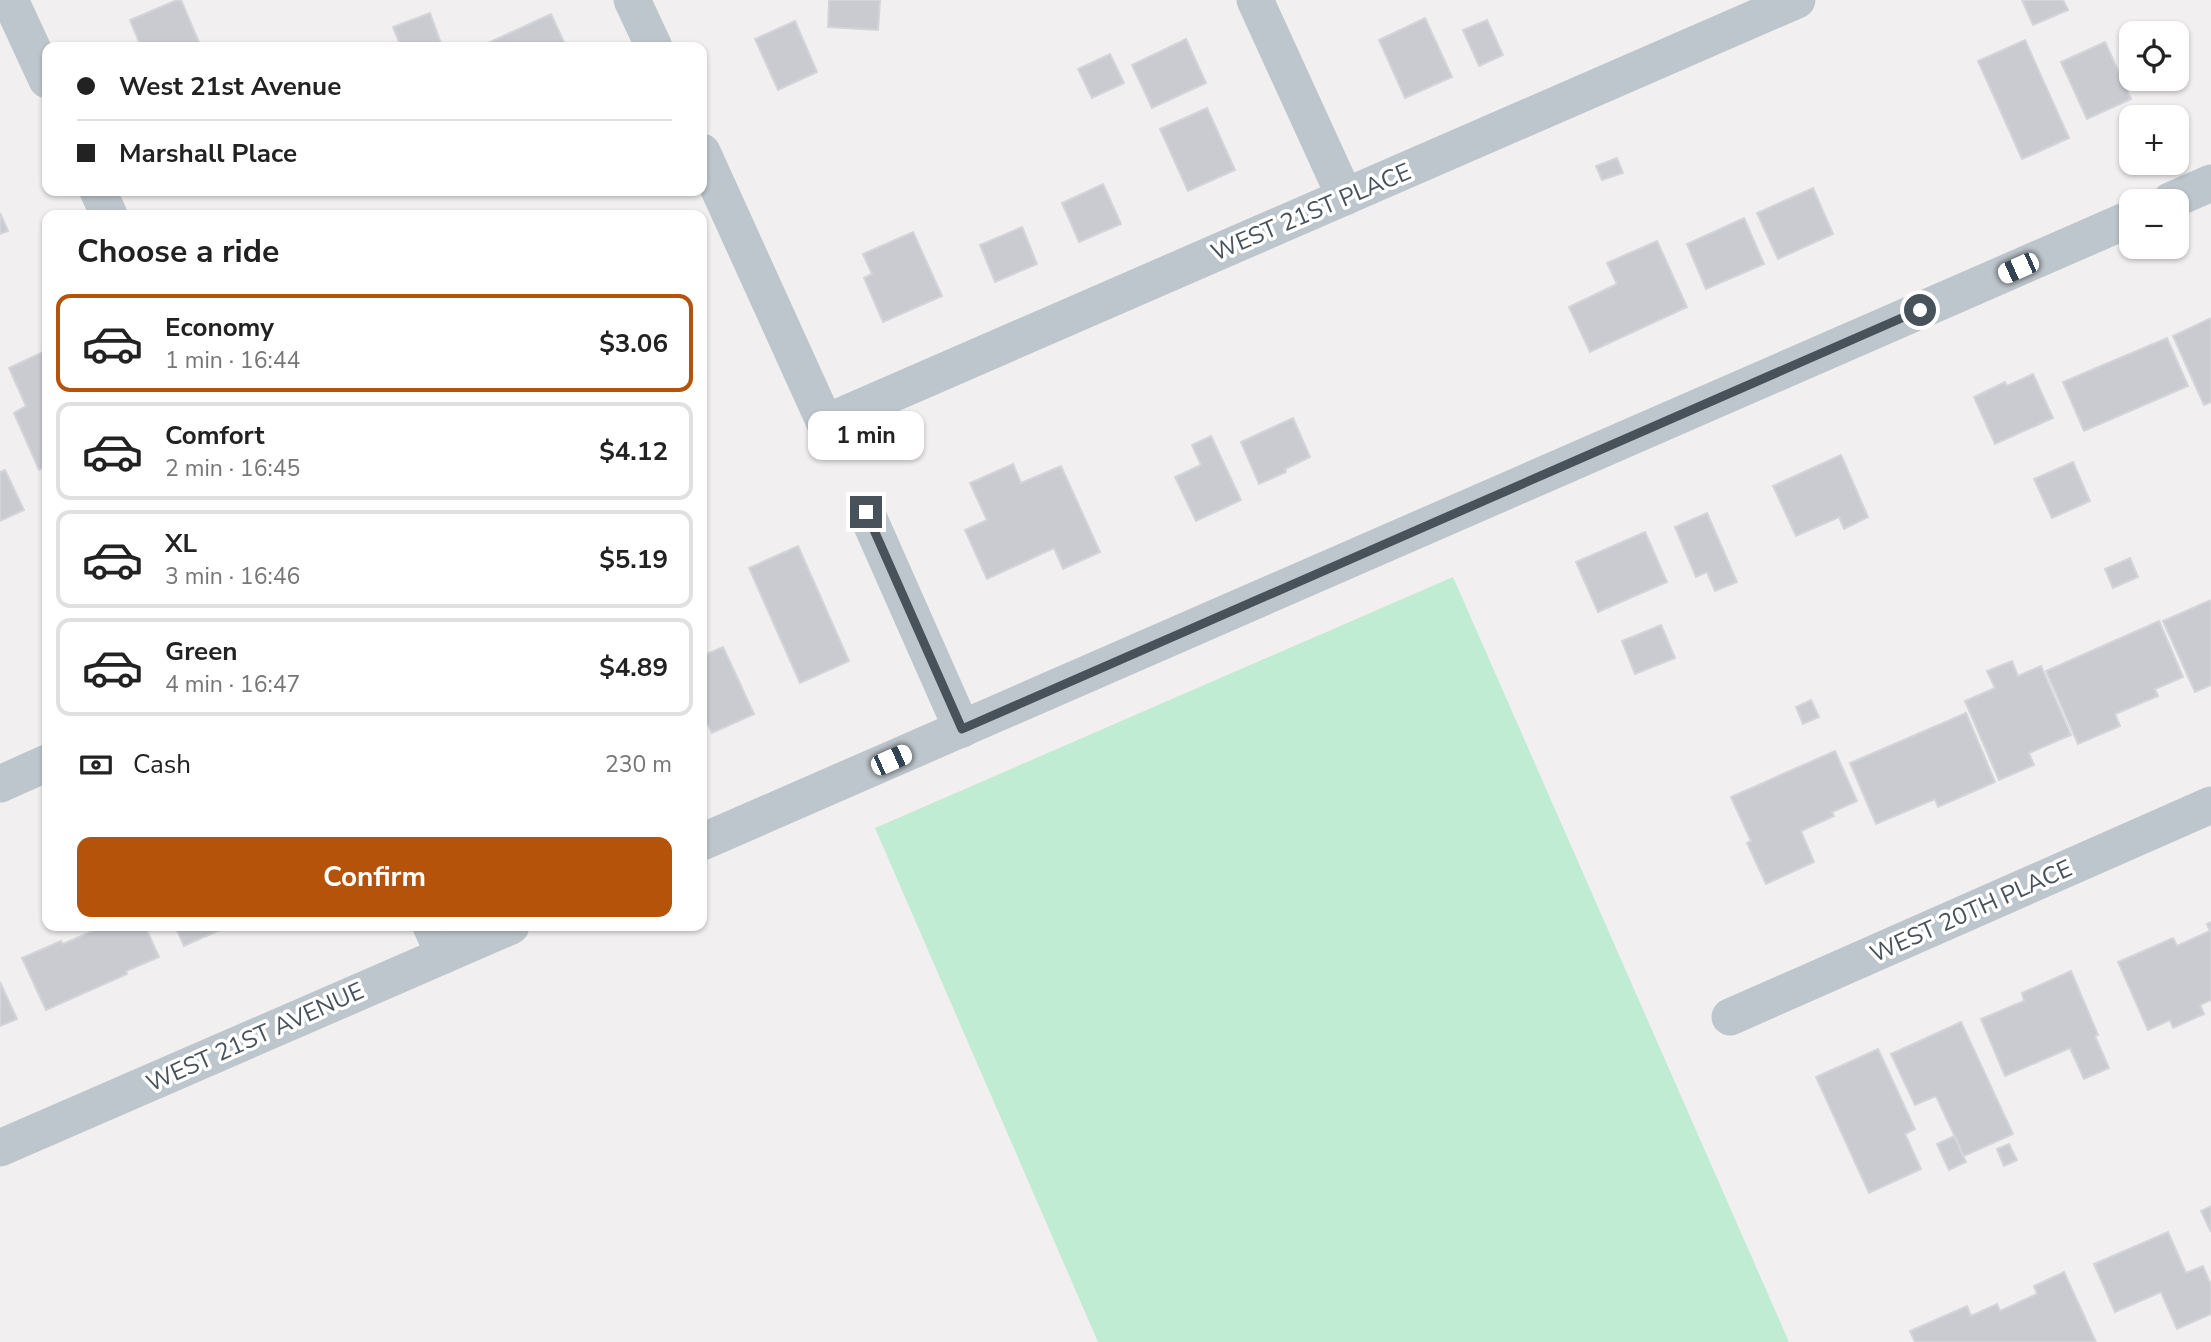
<!DOCTYPE html>
<meta charset="utf-8">
<style>
body{margin:0;font-family:"Nunito Sans",sans-serif;background:#f2f2f2;color:#222;height:100vh;display:flex;flex-direction:column;font-size:26px;white-space:nowrap}
*{box-sizing:border-box;margin:0}
p{font-size:23px;color:#767676}
.icon{flex:none;width:38px;height:38px;fill:none;stroke:currentColor;stroke-width:2;stroke-linecap:round;stroke-linejoin:round}
.map{position:relative;flex:1;overflow:hidden}
.panel{position:absolute;left:42px;top:210px;width:665px;height:721px;display:flex;flex-direction:column;background:#fff;border-radius:14px;box-shadow:0 2px 5px #0004}
.panel>*{flex:none}
.banner{position:absolute;left:42px;top:42px;width:665px;height:154px;border-radius:14px;box-shadow:0 2px 5px #0004;display:grid;align-content:center;height:154px;padding:0 35px;background:#fff}
.buttons{position:absolute;left:2119px;top:21px;display:grid;gap:14px}
.buttons a{display:grid;place-items:center;width:70px;height:70px;border-radius:14px;background:#fff;box-shadow:0 2px 5px #0004;font-size:35px}
.end{position:absolute;width:32px;height:32px;margin:-16px;border:9px solid #48525b;background:#fff;box-shadow:0 0 0 4px #fff}
.from{border-radius:50%}
.bubble{position:absolute;height:49px;border-radius:14px;background:#fff;box-shadow:0 2px 5px #0004;font-size:23px;font-weight:700;line-height:49px;text-align:center}
.car{position:absolute;width:21px;height:42px;margin:-21px -10px;border-radius:9px;box-shadow:0 0 5px 2px #0007;background:linear-gradient(#fff 24%,#345 0 40%,#fff 0 76%,#345 0 86%,#fff 0)}
.banner b{display:flex;align-items:center;gap:24px;height:66px;font-size:26px}
.banner b+b{border-top:2px solid #e0e0e0}
.banner i{width:18px;height:18px;background:#222}
ul{padding:0;list-style:none}
li{display:flex;align-items:center;gap:21px;height:98px;margin:0 14px 10px;padding:0 21px;border:4px solid #e0e0e0;border-radius:14px}
li div{flex:1}
li b{display:block;font-size:26px}
li em{font-style:normal;font-weight:700}
li.selected{border-color:#b45309}
li>.icon{width:63px;height:63px;stroke-width:1.5}
h2{padding:0 35px;font-size:32px;line-height:84px}
.pay{display:flex;align-items:center;gap:18px;height:77px;padding:0 35px;font-size:26px}
.pay p{margin-inline-start:auto}
.primary-button{display:flex;gap:14px;margin-top:auto;padding:14px 35px}
.primary-button a{flex:1;height:80px;border-radius:14px;background:#b45309;color:#fff;font-size:28px;font-weight:700;line-height:80px;text-align:center}
.map>svg:first-child{display:block}
.green{fill:#c0ecd3}
.building{fill:#c9cbd1;stroke:#d3d5da;stroke-width:2}
.lines{fill:none;stroke-linecap:round;stroke-linejoin:round}
.minor{stroke:#bec6cd;stroke-width:37}
.route{stroke:#48525b;stroke-width:9}
.labels{text-anchor:middle;dominant-baseline:central;stroke-width:7;stroke-linejoin:round;paint-order:stroke}
.street-label{font-size:24px;fill:#48525b;stroke:#fff}
</style>
<div class="map">
<svg width="2211" height="1342" viewBox="0 0 2211 1342">
<rect width="100%" height="100%" fill="#f1efef"/>
<!-- green -->
<polygon class="green" points="1453,577 1789,1342 1098,1342 875,828"/>
<!-- building -->
<g class="building">
<polygon points="177,0 181,0 201,47 141,47 130,20"/>
<polygon points="829,0 880,0 878,30 828,27"/>
<polygon points="2022,0 2063,0 2068,10 2033,25"/>
<polygon points="430,13 442,46 401,47 393,27"/>
<polygon points="551,14 565,44 559,47 490,47 488,43"/>
<polygon points="1425,18 1452,77 1405,98 1379,40"/>
<polygon points="1487,20 1503,55 1479,66 1463,30"/>
<polygon points="795,21 817,72 778,90 755,39"/>
<polygon points="1186,39 1206,83 1152,108 1132,65"/>
<polygon points="2025,40 2069,138 2022,159 1978,61"/>
<polygon points="2105,42 2131,99 2087,119 2061,62"/>
<polygon points="1110,54 1124,83 1092,98 1078,69"/>
<polygon points="1207,108 1235,170 1188,191 1160,129"/>
<polygon points="1617,158 1623,173 1602,180 1596,166"/>
<polygon points="1103,184 1121,224 1079,242 1062,203"/>
<polygon points="1813,188 1833,234 1778,259 1757,213"/>
<polygon points="0,213 8,231 0,234"/>
<polygon points="1744,218 1764,264 1706,289 1687,244"/>
<polygon points="1022,227 1037,264 995,282 980,245"/>
<polygon points="913,232 942,296 883,322 864,278 872,274 863,254"/>
<polygon points="1657,241 1687,307 1590,352 1569,307 1617,284 1607,263"/>
<polygon points="2211,318 2211,402 2204,405 2173,336"/>
<polygon points="2167,338 2188,386 2084,431 2063,382"/>
<polygon points="47,350 47,466 39,470 14,413 26,406 9,368"/>
<polygon points="2033,374 2053,418 1995,444 1974,397 2005,382 2007,386"/>
<polygon points="1293,418 1310,457 1285,469 1286,472 1259,484 1241,442"/>
<polygon points="1211,436 1241,500 1196,521 1175,477 1201,465 1192,445"/>
<polygon points="1841,455 1868,517 1844,529 1839,517 1796,536 1773,486"/>
<polygon points="2073,462 2090,501 2052,518 2034,479"/>
<polygon points="1013,464 1021,483 1061,466 1100,552 1063,569 1054,548 987,579 965,530 987,520 970,483"/>
<polygon points="5,470 24,510 0,521 0,472"/>
<polygon points="1707,513 1737,582 1715,591 1707,572 1696,577 1675,527"/>
<polygon points="1645,532 1667,582 1598,612 1576,562"/>
<polygon points="798,546 849,661 800,683 749,568"/>
<polygon points="2130,558 2138,577 2113,588 2105,569"/>
<polygon points="2211,600 2211,685 2195,692 2163,621"/>
<polygon points="2159,621 2183,677 2155,689 2158,696 2115,714 2120,726 2078,744 2046,671"/>
<polygon points="1661,625 1675,658 1635,674 1622,641"/>
<polygon points="723,647 754,714 712,733 702,712 702,656"/>
<polygon points="2012,661 2018,676 2041,666 2071,735 2029,753 2034,765 1999,780 1965,701 1995,688 1987,671"/>
<polygon points="1811,700 1819,717 1803,724 1796,707"/>
<polygon points="1966,713 1995,782 1938,807 1935,799 1876,824 1850,763"/>
<polygon points="1835,751 1857,801 1832,812 1834,816 1801,831 1814,862 1766,884 1747,843 1751,841 1731,797"/>
<polygon points="2211,922 2211,1000 2200,1005 2204,1014 2173,1028 2170,1020 2148,1030 2118,962 2173,938 2177,946 2210,931 2207,924"/>
<polygon points="104,926 145,926 159,957 126,971 127,974 46,1010 22,958 61,941 63,944"/>
<polygon points="175,926 229,926 184,946"/>
<polygon points="2071,971 2098,1035 2095,1036 2109,1068 2084,1079 2070,1048 2005,1076 1981,1019 2024,1001 2022,993"/>
<polygon points="0,982 17,1019 0,1026"/>
<polygon points="1961,1022 2013,1134 1964,1156 1936,1096 1915,1105 1891,1054"/>
<polygon points="1878,1049 1915,1129 1905,1134 1921,1169 1869,1193 1816,1077"/>
<polygon points="1954,1136 1966,1162 1949,1170 1937,1144"/>
<polygon points="2009,1144 2017,1160 2004,1166 1997,1149"/>
<polygon points="2211,1206 2211,1232 2201,1211"/>
<polygon points="2168,1232 2186,1273 2203,1266 2211,1285 2211,1314 2177,1329 2161,1292 2115,1312 2094,1264"/>
<polygon points="2064,1272 2096,1342 1915,1342 1910,1331 1967,1306 1971,1316 1997,1304 2000,1311 2037,1294 2034,1286"/>
</g>
<g class="lines">
<!-- minor -->
<g class="minor">
<polyline points="10,0 47,80"/>
<polyline points="632,0 654,47"/>
<polyline points="1255,0 1345,197"/>
<polyline points="702,152 825,423 1797,0"/>
<polyline points="98,191 109,215"/>
<polyline points="2170,201 2211,183"/>
<polyline points="866,512 962,729"/>
<polyline points="0,784 47,763"/>
<polyline points="702,842 2132,218"/>
<polyline points="431,926 444,955"/>
<polyline points="1730,1017 2211,805"/>
<polyline points="0,1148 511,926"/>
</g>
</g>
<g class="lines">
<!-- route -->
<polyline class="route" points="866,512 962,729 1920,310"/>
</g>
<g class="labels">
<!-- street labels -->
<g class="street-label">
<text transform="translate(1311 212) rotate(-23)">WEST 21ST PLACE</text>
<text transform="translate(1971 911) rotate(-24)">WEST 20TH PLACE</text>
<text transform="translate(255 1037) rotate(-24)">WEST 21ST AVENUE</text>
</g>
</g>
</svg>
<div class="buttons">
<a><svg class="icon" aria-label="locate" viewBox="0 0 24 24"><circle cx="12" cy="12" r="6"/><path d="M12 2v4M12 18v4M2 12h4M18 12h4"/></svg></a>
<a>+</a>
<a>−</a>
</div>
<i class="end from" style="left:1920px;top:310px"></i>
<i class="end" style="left:866px;top:512px"></i>
<div class="bubble" style="left:808px;top:411px;width:116px">1 min</div>
<i class="car" style="left:2018px;top:268px;rotate:246deg"></i>
<i class="car" style="left:891px;top:760px;rotate:66deg"></i>
<div class="banner">
<b><i class="from"></i>West 21st Avenue</b>
<b><i></i>Marshall Place</b>
</div>
<section class="panel">
<h2>Choose a ride</h2>
<ul>
<li class="selected"><svg class="icon" aria-label="car" viewBox="0 0 24 24"><path d="M5 17H2v-5l4-1 3-4h7l3 4 3 1v5h-3M9 17h6M6 11h13"/><circle cx="7" cy="17" r="2"/><circle cx="17" cy="17" r="2"/></svg><div><b>Economy</b><p>1 min · 16:44</p></div><em>$3.06</em></li>
<li><svg class="icon" aria-label="car" viewBox="0 0 24 24"><path d="M5 17H2v-5l4-1 3-4h7l3 4 3 1v5h-3M9 17h6M6 11h13"/><circle cx="7" cy="17" r="2"/><circle cx="17" cy="17" r="2"/></svg><div><b>Comfort</b><p>2 min · 16:45</p></div><em>$4.12</em></li>
<li><svg class="icon" aria-label="car" viewBox="0 0 24 24"><path d="M5 17H2v-5l4-1 3-4h7l3 4 3 1v5h-3M9 17h6M6 11h13"/><circle cx="7" cy="17" r="2"/><circle cx="17" cy="17" r="2"/></svg><div><b>XL</b><p>3 min · 16:46</p></div><em>$5.19</em></li>
<li><svg class="icon" aria-label="car" viewBox="0 0 24 24"><path d="M5 17H2v-5l4-1 3-4h7l3 4 3 1v5h-3M9 17h6M6 11h13"/><circle cx="7" cy="17" r="2"/><circle cx="17" cy="17" r="2"/></svg><div><b>Green</b><p>4 min · 16:47</p></div><em>$4.89</em></li>
</ul>
<div class="pay"><svg class="icon" aria-label="cash" viewBox="0 0 24 24"><path d="M3 7h18v10H3z"/><circle cx="12" cy="12" r="2"/></svg>Cash<p>230 m</p></div>
<div class="primary-button"><a>Confirm</a></div>
</section>
</div>
